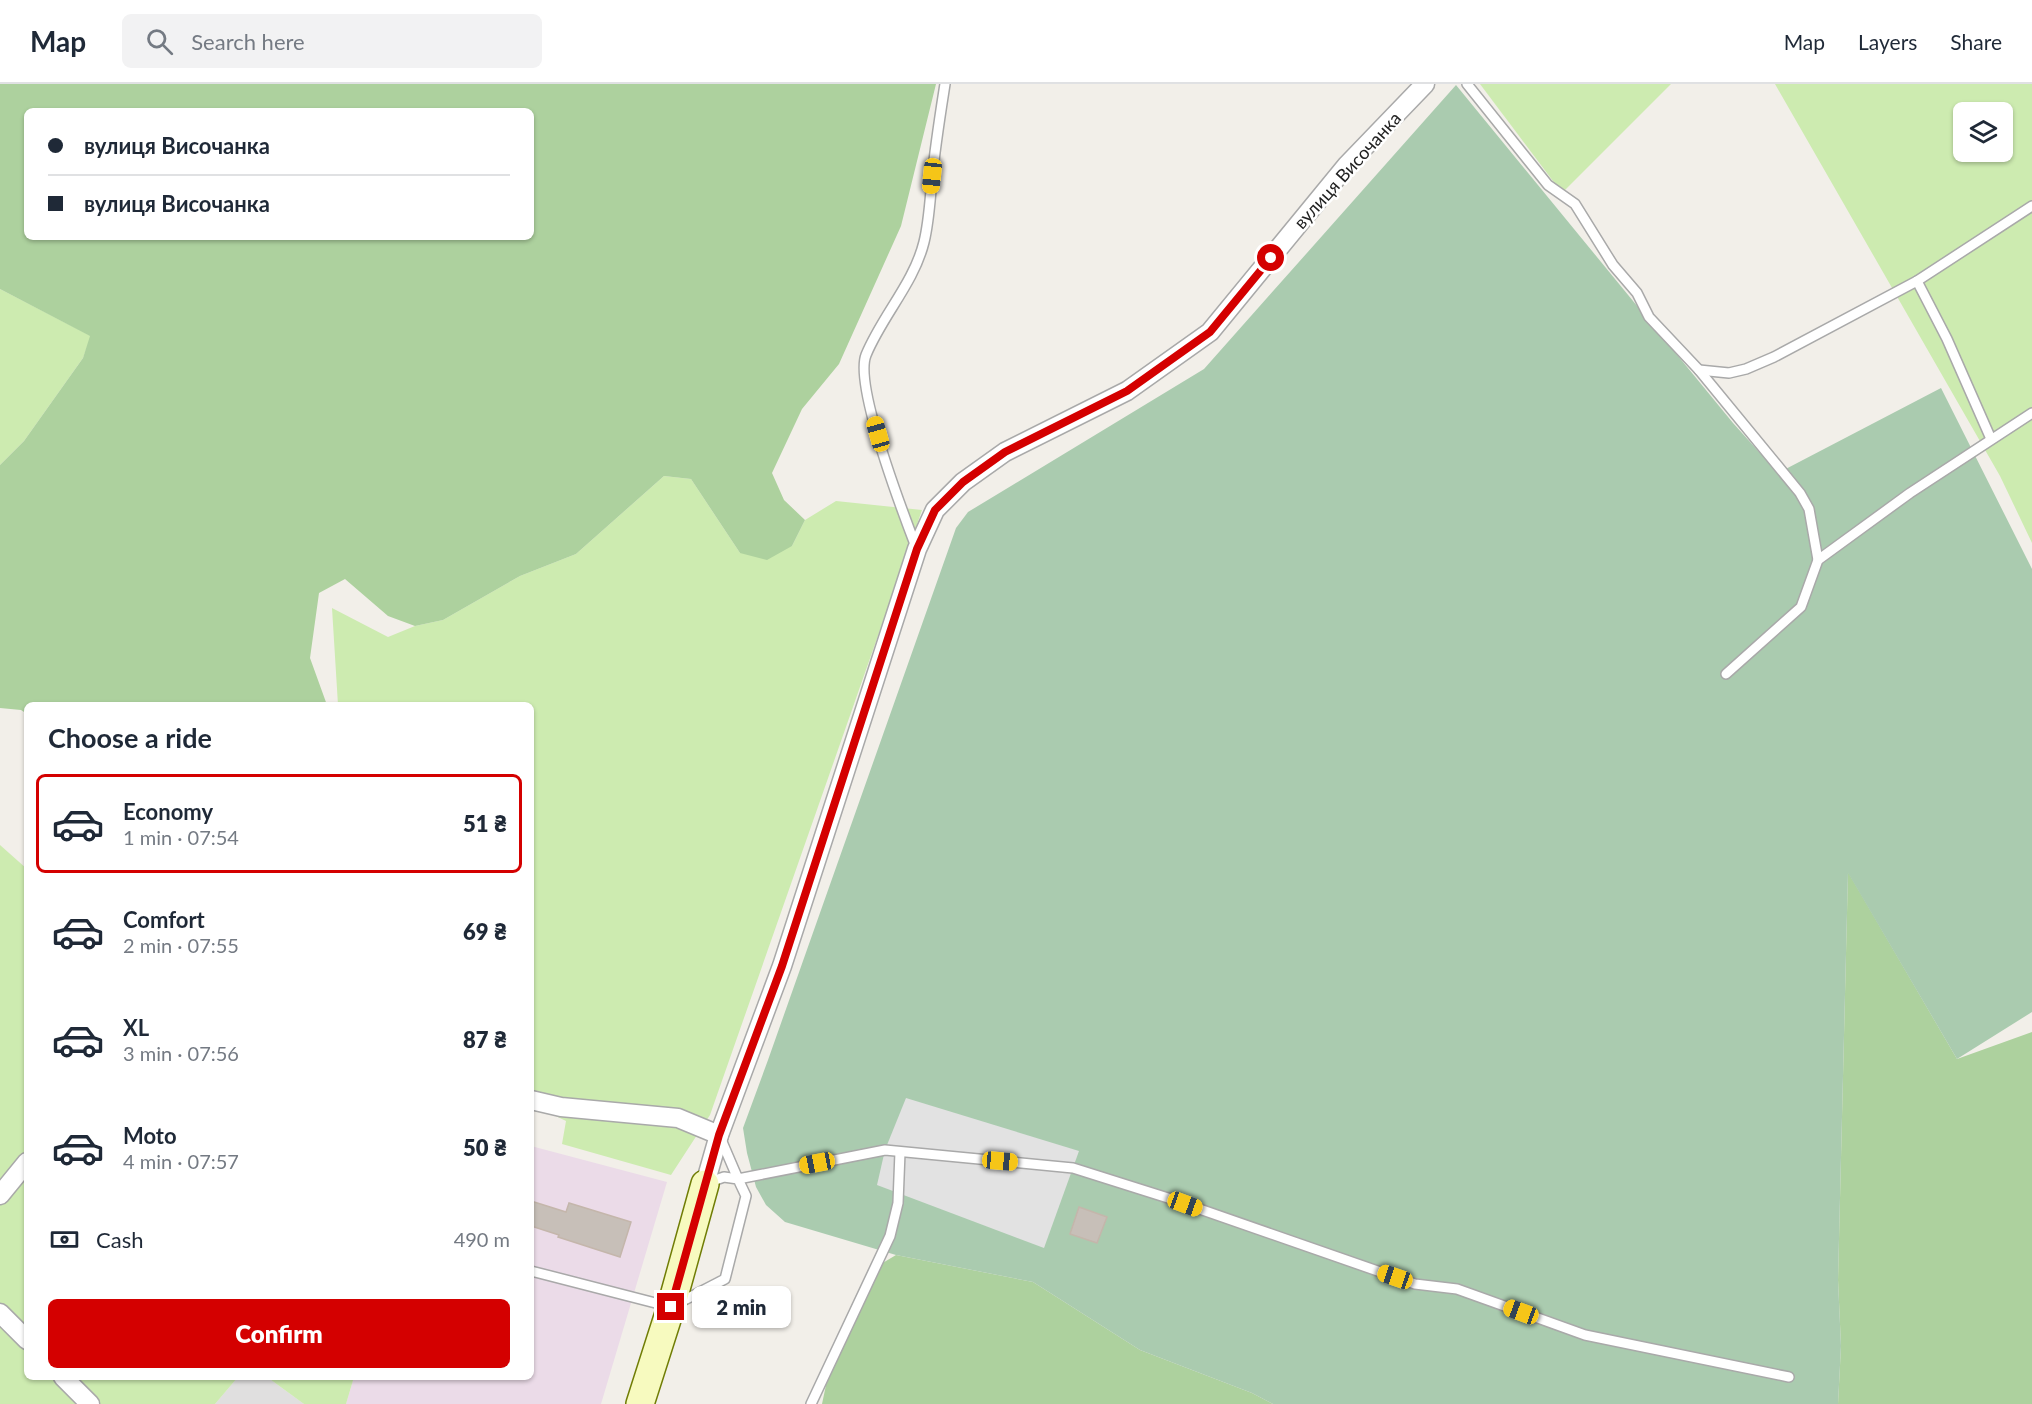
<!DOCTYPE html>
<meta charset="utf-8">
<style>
body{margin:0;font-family:Lato,sans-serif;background:#f2f2f3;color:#1f2937;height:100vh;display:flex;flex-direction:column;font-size:22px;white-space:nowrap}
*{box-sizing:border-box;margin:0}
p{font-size:20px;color:#747a83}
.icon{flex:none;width:33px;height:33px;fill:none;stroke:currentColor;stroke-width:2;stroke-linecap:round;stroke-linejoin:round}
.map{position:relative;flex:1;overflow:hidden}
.details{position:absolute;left:24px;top:618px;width:510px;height:678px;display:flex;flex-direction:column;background:#fff;border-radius:9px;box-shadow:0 2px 4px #0004}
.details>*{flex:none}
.hud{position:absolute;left:24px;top:24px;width:510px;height:132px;border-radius:9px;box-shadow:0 2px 4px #0004;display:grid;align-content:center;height:132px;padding:0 24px;background:#fff}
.tools{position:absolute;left:1953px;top:18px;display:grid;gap:12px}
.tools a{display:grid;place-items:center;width:60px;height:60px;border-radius:9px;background:#fff;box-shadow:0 2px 4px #0004;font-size:30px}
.end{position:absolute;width:27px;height:27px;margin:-14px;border:8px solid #d40000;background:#fff;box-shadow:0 0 0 3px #fff}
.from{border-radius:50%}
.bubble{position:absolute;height:42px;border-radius:9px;background:#fff;box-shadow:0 2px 4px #0004;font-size:20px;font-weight:800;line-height:42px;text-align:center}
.car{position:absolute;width:18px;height:36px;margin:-18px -9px;border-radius:8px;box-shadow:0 0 4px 2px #0007;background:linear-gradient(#f5c518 24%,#345 0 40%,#f5c518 0 76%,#345 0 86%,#f5c518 0)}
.hud b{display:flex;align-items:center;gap:21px;height:57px;font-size:22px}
.hud b+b{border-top:2px solid #e0e1e3}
.hud i{width:15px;height:15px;background:#1f2937}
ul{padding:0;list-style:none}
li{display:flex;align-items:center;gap:18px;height:99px;margin:0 12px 9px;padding:0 12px;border:3px solid transparent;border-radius:9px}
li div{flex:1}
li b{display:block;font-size:22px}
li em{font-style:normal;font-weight:800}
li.current{border-color:#d40000}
li>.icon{width:54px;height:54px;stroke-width:1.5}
h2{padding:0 24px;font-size:27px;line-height:72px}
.pay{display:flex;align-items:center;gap:15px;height:66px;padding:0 24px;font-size:22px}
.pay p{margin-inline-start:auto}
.primary-button{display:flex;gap:12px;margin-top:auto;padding:12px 24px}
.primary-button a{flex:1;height:69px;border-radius:9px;background:#d40000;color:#fff;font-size:24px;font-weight:800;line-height:69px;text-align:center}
header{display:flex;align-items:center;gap:36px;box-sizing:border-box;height:84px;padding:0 30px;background:#fff;border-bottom:2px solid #e0e1e3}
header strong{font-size:28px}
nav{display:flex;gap:33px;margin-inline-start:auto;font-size:21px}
.search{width:420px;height:54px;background:#f2f2f3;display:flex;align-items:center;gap:15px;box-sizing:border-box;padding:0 21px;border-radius:9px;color:#747a83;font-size:22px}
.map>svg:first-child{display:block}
.residential{fill:#e0dfdf}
.industrial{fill:#ebdbe8}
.grass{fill:#cdebb0;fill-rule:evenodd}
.forest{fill:#add19e;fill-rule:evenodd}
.cemetery{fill:#aacbaf}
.parking{fill:#e2e2e2}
.building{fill:#c7bfb8;stroke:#c4b6ab;stroke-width:1.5}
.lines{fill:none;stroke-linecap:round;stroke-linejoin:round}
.lane-casing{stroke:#a9a9a9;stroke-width:12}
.street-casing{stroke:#a9a9a9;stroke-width:21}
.secondary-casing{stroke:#707d05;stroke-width:30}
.lane{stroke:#fff;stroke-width:9}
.street{stroke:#fff;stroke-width:18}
.secondary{stroke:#f7fabf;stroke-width:27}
.route{stroke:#d40000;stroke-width:8}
.labels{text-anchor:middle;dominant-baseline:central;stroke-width:5;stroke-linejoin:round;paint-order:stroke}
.street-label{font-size:18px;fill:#222;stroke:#fff}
</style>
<header>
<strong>Map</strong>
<div class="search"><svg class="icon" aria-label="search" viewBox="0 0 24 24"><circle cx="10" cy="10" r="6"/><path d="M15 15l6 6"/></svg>Search here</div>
<nav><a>Map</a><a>Layers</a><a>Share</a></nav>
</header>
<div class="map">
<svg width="2032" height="1320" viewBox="0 0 2032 1320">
<rect width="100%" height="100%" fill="#f2efe9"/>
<!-- residential -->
<polygon class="residential" points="238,1293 267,1293 304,1320 215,1320"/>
<!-- industrial -->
<polygon class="industrial" points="531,1062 667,1098 601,1320 346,1320 354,1293 531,1293"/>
<!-- grass -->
<g class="grass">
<polygon points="1480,0 1671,0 1562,109"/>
<path d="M 1775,0 L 2032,0 L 2032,459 L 2000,392 ZM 1964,28 L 2002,28 L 2002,68 L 1964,68 Z"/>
<polygon points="0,205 91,252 83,274 24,357 0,381"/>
<polygon points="664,392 691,395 740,469 792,462 805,436 836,417 922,426 710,1031 671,1091 562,1060 566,1037 531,1020 531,621 338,621 332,524 388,553 415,542 443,536 520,492 576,470"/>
<polygon points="0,761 27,785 27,1293 238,1293 215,1320 0,1320"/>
<polygon points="267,1293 354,1293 346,1320 304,1320"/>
</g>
<!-- forest -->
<g class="forest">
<path d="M 0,0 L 936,0 L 901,142 L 839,280 L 802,325 L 772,389 L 784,416 L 805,436 L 792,462 L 767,476 L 740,469 L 691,395 L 664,392 L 576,470 L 520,492 L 443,536 L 415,542 L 388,532 L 345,495 L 319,509 L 310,574 L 327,621 L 27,621 L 27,630 L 21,626 L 0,624 L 0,381 L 24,357 L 83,274 L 90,252 L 0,205 ZM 27,27 L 531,27 L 531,153 L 27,153 Z"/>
<polygon points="1848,788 1957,975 2032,948 2032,1320 1838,1320 1841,1262 1838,1196"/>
<polygon points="896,1171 1033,1198 1140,1266 1252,1309 1273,1320 822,1320 826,1301 881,1180"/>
</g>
<!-- cemetery -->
<polygon class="cemetery" points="1456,1 1733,339 1778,389 1941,304 2032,485 2032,928 1957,975 1848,789 1838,1196 1841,1262 1838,1320 1273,1320 1252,1309 1140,1266 1033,1198 896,1171 785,1138 766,1121 756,1103 747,1069 743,1044 768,976 956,444 968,428 1204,285"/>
<!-- parking -->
<polygon class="parking" points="906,1014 1079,1067 1044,1164 877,1101 885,1066"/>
<!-- building -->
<g class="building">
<polygon points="531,1117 566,1128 569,1119 631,1138 620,1173 558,1153 559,1151 531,1142"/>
<polygon points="1079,1123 1107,1133 1097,1159 1070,1150"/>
</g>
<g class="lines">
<!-- lane casing -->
<g class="lane-casing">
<g id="lane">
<polyline points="1467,0 1548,101 1575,120 1613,181 1637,209 1649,233 1699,286 1800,409 1809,425 1818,476"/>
<polyline points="1917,197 1947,255 1991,355"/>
<polyline points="1699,286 1729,289 1746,285 1774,273 1917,197 2032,122"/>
<path d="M 916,463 C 903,429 854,301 866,271 C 882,232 914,199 924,158 C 929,138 930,116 932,95 C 935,63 940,32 945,0"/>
<polyline points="1726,590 1801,523 1818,476 1910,409 2032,329"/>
<polyline points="720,1053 738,1095 885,1066 1073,1084 1168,1114 1415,1200 1457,1205 1585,1251 1789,1293"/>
<polyline points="531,1187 671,1223 725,1195 746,1112 738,1095 724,1093 707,1099"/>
<polyline points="811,1320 890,1152 898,1119 900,1068"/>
</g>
</g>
<!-- street casing -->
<g class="street-casing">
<g id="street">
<polyline points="531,1016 561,1023 678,1034 719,1051"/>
<polyline points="705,1100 719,1051 782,882 917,465 935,426 963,398 1005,368 1127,307 1210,248 1347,81 1425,0"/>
<polyline points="0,1111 27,1078"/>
<polyline points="0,1229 27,1256"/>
<polyline points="63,1293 90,1320"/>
</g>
</g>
<!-- secondary casing -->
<g class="secondary-casing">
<polyline id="secondary" points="640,1320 671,1223 705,1100"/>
</g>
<!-- lane -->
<use href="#lane" class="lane"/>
<!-- street -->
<use href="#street" class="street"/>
<!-- secondary -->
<use href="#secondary" class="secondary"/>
</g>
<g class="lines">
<!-- route -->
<polyline class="route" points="671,1223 719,1051 782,882 917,465 935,426 963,398 1005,368 1127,307 1210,248 1271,174"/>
</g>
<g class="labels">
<!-- street labels -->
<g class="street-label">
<text transform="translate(1347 86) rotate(-48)">вулиця Височанка</text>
</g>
</g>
</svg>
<div class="tools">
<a><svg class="icon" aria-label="layers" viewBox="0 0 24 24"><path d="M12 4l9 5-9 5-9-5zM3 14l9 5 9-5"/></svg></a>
</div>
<i class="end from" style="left:1271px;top:174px"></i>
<i class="end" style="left:671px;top:1223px"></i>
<div class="bubble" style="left:692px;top:1202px;width:99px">2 min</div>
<i class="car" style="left:932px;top:92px;rotate:186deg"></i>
<i class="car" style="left:878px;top:350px;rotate:344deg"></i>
<i class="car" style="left:1000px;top:1077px;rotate:95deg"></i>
<i class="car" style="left:817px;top:1079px;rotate:259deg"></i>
<i class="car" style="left:1185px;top:1120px;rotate:110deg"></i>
<i class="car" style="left:1395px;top:1193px;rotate:289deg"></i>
<i class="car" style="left:1521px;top:1228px;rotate:290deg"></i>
<div class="hud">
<b><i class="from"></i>вулиця Височанка</b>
<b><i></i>вулиця Височанка</b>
</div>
<section class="details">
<h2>Choose a ride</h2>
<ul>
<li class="current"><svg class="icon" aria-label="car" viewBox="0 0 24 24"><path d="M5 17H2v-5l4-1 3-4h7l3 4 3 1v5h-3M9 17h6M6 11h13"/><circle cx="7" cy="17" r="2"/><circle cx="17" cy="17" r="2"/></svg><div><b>Economy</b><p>1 min · 07:54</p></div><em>51 ₴</em></li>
<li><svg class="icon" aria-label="car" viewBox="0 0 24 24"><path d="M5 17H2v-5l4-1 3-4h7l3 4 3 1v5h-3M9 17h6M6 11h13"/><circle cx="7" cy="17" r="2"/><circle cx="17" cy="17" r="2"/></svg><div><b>Comfort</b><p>2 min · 07:55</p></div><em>69 ₴</em></li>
<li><svg class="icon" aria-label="car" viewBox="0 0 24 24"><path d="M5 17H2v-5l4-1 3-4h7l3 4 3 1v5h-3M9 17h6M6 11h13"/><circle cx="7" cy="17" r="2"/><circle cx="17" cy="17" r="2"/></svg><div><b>XL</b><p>3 min · 07:56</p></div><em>87 ₴</em></li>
<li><svg class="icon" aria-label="car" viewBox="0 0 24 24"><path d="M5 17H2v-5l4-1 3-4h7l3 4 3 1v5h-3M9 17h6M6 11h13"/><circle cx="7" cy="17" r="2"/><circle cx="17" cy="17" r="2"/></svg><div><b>Moto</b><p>4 min · 07:57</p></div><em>50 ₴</em></li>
</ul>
<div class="pay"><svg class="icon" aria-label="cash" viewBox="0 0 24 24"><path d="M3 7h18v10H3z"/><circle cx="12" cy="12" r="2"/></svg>Cash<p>490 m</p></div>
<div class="primary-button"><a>Confirm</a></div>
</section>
</div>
